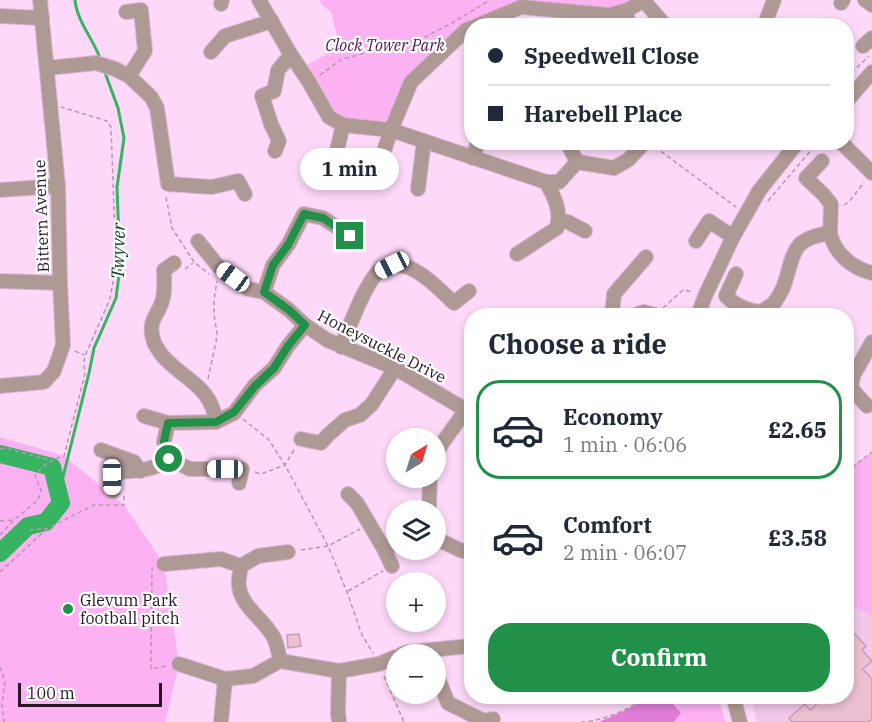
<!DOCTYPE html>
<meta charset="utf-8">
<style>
body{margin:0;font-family:"IBM Plex Serif",serif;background:#f2f2f3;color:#1f2937;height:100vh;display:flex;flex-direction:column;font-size:22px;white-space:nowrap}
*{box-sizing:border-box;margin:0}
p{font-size:20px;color:#747a83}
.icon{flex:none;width:33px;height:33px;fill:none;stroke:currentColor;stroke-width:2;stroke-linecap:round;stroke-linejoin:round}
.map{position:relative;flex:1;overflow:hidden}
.panel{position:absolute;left:464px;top:308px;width:390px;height:396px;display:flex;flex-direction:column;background:#fff;border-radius:24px;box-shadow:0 3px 9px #0003}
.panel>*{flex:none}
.banner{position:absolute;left:464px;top:18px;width:390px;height:132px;border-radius:24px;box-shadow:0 3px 9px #0003;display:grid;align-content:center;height:132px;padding:0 24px;background:#fff}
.needle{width:39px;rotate:38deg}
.controls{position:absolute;left:386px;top:428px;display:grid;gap:12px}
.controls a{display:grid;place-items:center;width:60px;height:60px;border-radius:50%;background:#fff;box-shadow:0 3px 9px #0003;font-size:30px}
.scale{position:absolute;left:18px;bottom:15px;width:144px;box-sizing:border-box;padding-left:6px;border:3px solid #241723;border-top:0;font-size:16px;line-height:21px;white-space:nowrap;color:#241723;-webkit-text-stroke:4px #fff;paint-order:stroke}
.end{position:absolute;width:27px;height:27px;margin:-14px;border:8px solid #21914a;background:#fff;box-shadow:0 0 0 3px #fff}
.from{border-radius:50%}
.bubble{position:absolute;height:42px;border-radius:21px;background:#fff;box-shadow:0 3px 9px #0003;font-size:20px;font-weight:700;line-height:42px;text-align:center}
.car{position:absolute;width:18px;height:36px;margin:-18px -9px;border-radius:8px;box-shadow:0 0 4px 2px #0007;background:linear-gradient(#fff 24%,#345 0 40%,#fff 0 76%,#345 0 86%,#fff 0)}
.banner b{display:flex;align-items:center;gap:21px;height:57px;font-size:22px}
.banner b+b{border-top:2px solid #e0e1e3}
.banner i{width:15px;height:15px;background:#1f2937}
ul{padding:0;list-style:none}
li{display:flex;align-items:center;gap:18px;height:99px;margin:0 12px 9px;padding:0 12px;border:3px solid transparent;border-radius:24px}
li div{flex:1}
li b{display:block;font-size:22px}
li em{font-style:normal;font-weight:700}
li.current{border-color:#21914a}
li>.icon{width:54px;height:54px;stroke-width:1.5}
h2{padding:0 24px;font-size:27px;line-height:72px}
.cta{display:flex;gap:12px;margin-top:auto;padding:12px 24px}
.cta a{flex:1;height:69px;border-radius:24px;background:#21914a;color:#fff;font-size:24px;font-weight:700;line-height:69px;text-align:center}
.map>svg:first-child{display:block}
.built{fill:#f1c7eb}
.green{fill:#fcb1f3}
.forest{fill:#e07ed7}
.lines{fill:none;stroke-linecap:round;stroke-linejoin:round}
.stream{stroke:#36b461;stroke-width:3}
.river{stroke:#36b461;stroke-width:18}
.building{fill:#edbfd3;stroke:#c99db0;stroke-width:1.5}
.minor-casing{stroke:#d6b5d2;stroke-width:16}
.path{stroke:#b598b1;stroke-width:1.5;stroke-dasharray:4.5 3;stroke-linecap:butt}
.minor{stroke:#af9995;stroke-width:14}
.route{stroke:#21914a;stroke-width:8}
.poi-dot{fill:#21914a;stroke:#fff;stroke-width:2}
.labels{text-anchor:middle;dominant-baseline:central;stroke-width:4.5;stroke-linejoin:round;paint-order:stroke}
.park-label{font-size:16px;font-style:italic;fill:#52154e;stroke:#fff}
.street-label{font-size:16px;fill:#241723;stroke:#fff}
.poi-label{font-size:16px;fill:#241723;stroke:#fff;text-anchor:start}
.water-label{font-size:18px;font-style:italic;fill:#0f4020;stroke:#fff}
</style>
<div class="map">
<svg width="872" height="722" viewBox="0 0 872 722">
<rect width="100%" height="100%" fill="#fdd8f8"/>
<!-- built -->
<polygon class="built" points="846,602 872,615 872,722 757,722 751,696 846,696"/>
<!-- green -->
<g class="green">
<polygon points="320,0 645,0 627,10 521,7 476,25 411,82 391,130 343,125 309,82 307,65 340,47 331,12 322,5"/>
<polygon points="0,437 64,456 124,505 164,564 179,664 165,722 0,722"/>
<polygon points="872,452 872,616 846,602 846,456 854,465"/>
<polygon points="658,696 718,696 725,722 601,722"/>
</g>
<!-- forest -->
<polygon class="forest" points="650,696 666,696 681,713 674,722 599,722 626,710"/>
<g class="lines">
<!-- stream -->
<g class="stream">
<path d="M 75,0 C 77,21 93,39 100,58"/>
<polyline points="61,503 62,481 89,373 94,348 116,298 120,267 117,187 124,138 118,108 104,70"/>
</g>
<!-- river -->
<polyline class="river" points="0,454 52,467 61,503 46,522 28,526 0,553"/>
</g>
<!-- building -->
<g class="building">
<polygon points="846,625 866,646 862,650 872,661 863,669 872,679 872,719 868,722 792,722 789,718 805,704 810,710 826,696 846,696"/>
<polygon points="299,634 301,646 288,648 287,635"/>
</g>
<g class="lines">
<!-- minor casing -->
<g class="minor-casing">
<g id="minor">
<polyline points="259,0 291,55 309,82 329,117 343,125 391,130 546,182 559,182 577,162"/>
<polyline points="865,0 872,5"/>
<polyline points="644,1 664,24 668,26"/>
<polyline points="841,3 843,0"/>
<polyline points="221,4 222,0"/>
<polyline points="625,11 630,26"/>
<polyline points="126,12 141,10 145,51 129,76"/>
<polyline points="0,16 42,18"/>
<polyline points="476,26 521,7 610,15 627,10 645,0"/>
<polyline points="764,26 774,0"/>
<polyline points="863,46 872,38"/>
<polyline points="211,52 225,36 272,21"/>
<polyline points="47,68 96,63 115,69 129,76 151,97 157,108 168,184 212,187 238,181 245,194"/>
<polyline points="846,102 872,72"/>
<polyline points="567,142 577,162"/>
<polyline points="841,142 872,173"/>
<polyline points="275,151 279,141 271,124 262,96 274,91 278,70 291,55"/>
<polyline points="383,154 391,130 411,82 466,30 471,28"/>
<polyline points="473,158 478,142"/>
<polyline points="577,162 614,168 628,160 645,142"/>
<polyline points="343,166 337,150 343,125"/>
<polyline points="418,189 424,141"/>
<polyline points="0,190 58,186"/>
<polyline points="559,220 568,222 585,231"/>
<path d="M 830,233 C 835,254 852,268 872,273"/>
<polyline points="198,241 218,266 248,289 264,292 289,310 305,325 327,340 395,368 471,413"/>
<polyline points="696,241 709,221 733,237"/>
<path d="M 517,254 L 557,228 C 561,210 555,198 546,182"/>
<path d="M 174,263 L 164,270 C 164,279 165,289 163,298 C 159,316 146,320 154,342 C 155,346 159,350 161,354 C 181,379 211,384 216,422"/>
<path d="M 736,274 L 726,296 C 736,306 747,311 761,312 C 765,309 769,307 773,304 C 777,300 780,294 783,288 C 795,256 788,239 830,233 L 831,204 L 823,194 L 806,178 L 822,161"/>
<polyline points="0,281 60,283"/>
<polyline points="264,292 273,265 288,245 304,214 323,218 350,236"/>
<polyline points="612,315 614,294 646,257"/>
<polyline points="635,315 644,312 655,315"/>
<polyline points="698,315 705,296 733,237 759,191 798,142"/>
<path d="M 341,347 C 349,328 365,283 379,271 C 387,265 401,263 410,268 C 427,276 440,290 454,303 L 469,291"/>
<polyline points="0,386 44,382 54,371 63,345 60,283 58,186 40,0"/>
<polyline points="867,406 851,388 853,376 872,342"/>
<polyline points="144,416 168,423 216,422 234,413 255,385 274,368 288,346 305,325"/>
<polyline points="168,423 164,442 169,459 190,469 242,469 239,483"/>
<polyline points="301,439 321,443 328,435 345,420 360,415 372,404 395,368"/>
<polyline points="101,450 134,462 140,471"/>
<polyline points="435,456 443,442 466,410"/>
<path d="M 113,491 L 113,477 C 126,468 126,473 141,470 C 151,469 161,465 169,459"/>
<polyline points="348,494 357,503 384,549 396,543"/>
<polyline points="429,510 430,477"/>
<polyline points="435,538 460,550 471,553"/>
<polyline points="384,549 392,566"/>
<path d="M 164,564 L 221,559 L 241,566 C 240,572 238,580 239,586 C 241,607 265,620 274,638 C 277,645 279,654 280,661"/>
<polyline points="241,566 258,556 288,552"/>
<polyline points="402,654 408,652 471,646"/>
<polyline points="179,664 225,679 253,676 280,661 339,671 379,664 396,657"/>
<polyline points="435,671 448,703 484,721 493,719"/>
<polyline points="733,696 740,722"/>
<polyline points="221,722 225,679"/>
<polyline points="339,722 338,712 339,671"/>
</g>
</g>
<!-- path -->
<g class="path">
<polyline points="680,23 685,26"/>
<polyline points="320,75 342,59 421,39 452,23 490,0"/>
<polyline points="846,78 869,56"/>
<polyline points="655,147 736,207"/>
<polyline points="166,197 172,228 194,262 209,274"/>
<polyline points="768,201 818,142"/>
<polyline points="844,205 850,201 864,182"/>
<polyline points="185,269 193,263"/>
<polyline points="663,308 683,290 693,292"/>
<polyline points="75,351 84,355"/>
<polyline points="208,379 216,342 217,333 214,315 214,300 217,281"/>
<polyline points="243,419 269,440 285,465 328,546 347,592 362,635 373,653"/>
<polyline points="0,449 5,448 49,460"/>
<polyline points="255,472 261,474 285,465 294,450"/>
<polyline points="846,472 872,452"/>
<polyline points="0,521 13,520"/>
<polyline points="29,530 48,528 94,505 124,505 124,496"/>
<path d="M 0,535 L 14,520 L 38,500 L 41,490 L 35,476 C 43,464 51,460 64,456 L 85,374 L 84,363 L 85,356 L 110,299 L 116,264 L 111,127 L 107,121 L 61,107"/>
<polyline points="301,550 328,546 360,529"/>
<polyline points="152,567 151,669 167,666"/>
<polyline points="0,572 48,528"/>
<polyline points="348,591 383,571"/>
<polyline points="0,667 5,681 2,704 4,722"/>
<polyline points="384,676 404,722"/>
<path d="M 581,722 C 606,721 629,708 650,696"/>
</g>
<!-- minor -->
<use href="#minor" class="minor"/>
</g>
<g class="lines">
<!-- route -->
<polyline class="route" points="169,459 164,442 168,423 216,422 234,412 255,386 274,368 288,346 305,325 289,310 264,292 273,265 288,245 304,214 323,218 350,236"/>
</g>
<!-- markers -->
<circle class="poi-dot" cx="68" cy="609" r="6"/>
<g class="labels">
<!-- park labels -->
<g class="park-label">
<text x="385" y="45">Clock Tower Park</text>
</g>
<!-- street labels -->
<g class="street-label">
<text transform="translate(41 216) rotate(-92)">Bittern Avenue</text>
<text transform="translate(382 346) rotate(27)">Honeysuckle Drive</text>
</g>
<!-- poi labels -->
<g class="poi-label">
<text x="80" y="600">Glevum Park<tspan x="80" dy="18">football pitch</tspan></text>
</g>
<!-- water labels -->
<g class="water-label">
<text transform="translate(118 251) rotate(-89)">Twyver</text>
</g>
</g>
</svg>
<div class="controls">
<a><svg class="needle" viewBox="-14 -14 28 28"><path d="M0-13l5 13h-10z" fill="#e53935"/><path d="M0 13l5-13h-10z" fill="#747a83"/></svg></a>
<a><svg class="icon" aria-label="layers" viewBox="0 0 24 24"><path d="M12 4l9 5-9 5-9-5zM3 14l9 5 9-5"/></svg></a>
<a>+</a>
<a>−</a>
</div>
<div class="scale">100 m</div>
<i class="end from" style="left:169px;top:459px"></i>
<i class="end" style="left:350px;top:236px"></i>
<div class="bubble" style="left:300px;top:148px;width:99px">1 min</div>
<i class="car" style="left:392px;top:265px;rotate:243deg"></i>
<i class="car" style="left:233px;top:277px;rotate:306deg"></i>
<i class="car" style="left:225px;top:469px;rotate:270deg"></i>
<i class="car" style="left:112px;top:477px;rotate:179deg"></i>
<div class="banner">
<b><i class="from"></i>Speedwell Close</b>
<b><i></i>Harebell Place</b>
</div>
<section class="panel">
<h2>Choose a ride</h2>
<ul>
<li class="current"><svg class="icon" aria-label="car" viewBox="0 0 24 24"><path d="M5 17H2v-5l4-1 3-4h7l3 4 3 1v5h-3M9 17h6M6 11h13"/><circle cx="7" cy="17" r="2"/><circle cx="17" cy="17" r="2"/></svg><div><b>Economy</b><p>1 min · 06:06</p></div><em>£2.65</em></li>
<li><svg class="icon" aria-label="car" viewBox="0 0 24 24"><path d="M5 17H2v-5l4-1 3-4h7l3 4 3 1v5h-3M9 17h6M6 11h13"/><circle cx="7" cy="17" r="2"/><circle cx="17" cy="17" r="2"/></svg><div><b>Comfort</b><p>2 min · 06:07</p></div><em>£3.58</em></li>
</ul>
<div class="cta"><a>Confirm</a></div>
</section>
</div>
